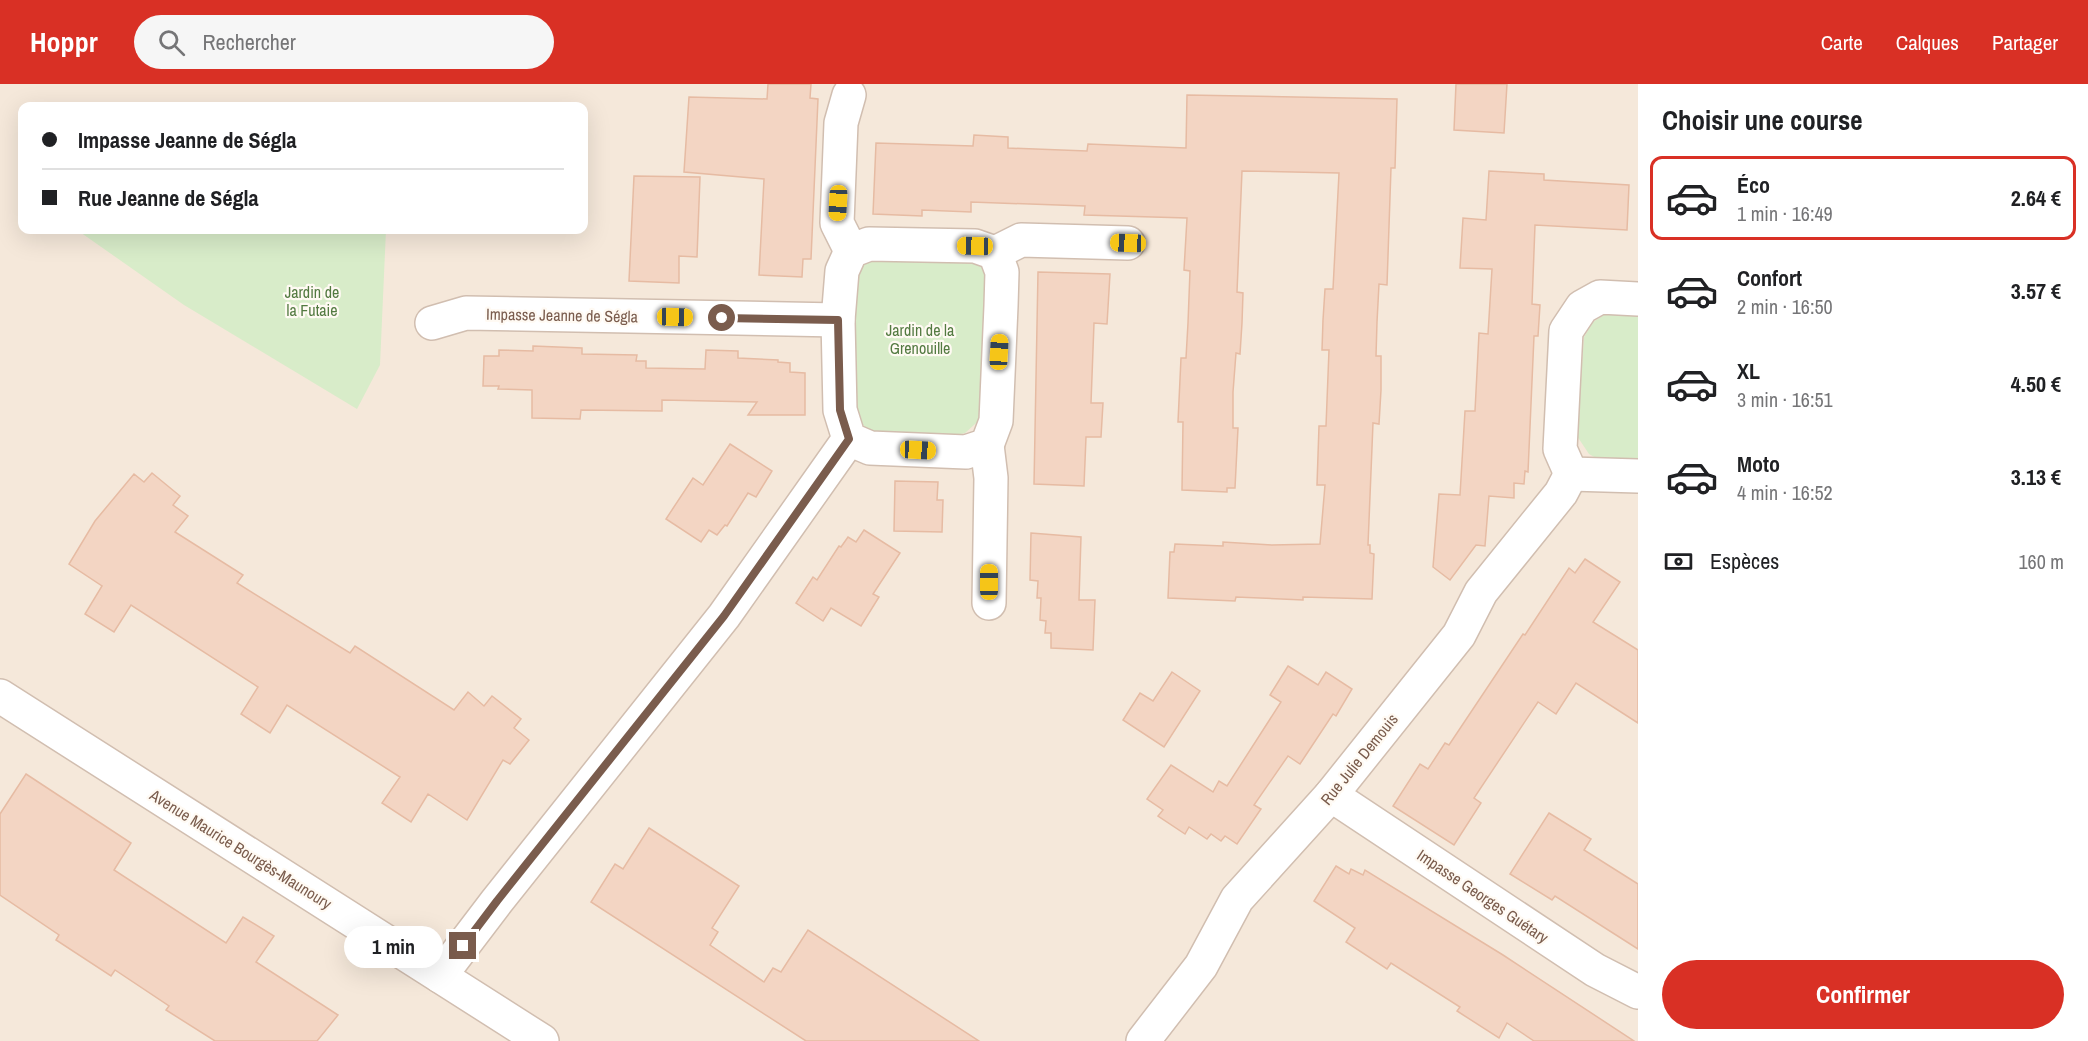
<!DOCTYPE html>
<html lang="fr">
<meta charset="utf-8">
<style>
body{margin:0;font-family:"Archivo Narrow",sans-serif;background:#f6f6f6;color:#202124;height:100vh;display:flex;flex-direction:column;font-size:22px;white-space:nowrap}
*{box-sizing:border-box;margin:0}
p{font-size:20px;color:#757577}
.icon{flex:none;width:33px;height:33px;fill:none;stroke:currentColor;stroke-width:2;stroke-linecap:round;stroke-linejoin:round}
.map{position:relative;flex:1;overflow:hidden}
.panel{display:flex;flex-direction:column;background:#fff;width:450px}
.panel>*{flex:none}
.top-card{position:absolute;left:18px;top:18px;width:570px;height:132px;border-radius:12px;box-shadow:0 6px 24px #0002;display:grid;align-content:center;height:132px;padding:0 24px;background:#fff}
.end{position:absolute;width:27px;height:27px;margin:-14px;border:8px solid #7a5c4d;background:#fff;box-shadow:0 0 0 3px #fff}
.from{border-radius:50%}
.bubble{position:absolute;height:42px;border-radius:21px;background:#fff;box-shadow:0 6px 24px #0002;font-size:20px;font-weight:700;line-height:42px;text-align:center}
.car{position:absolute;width:18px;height:36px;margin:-18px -9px;border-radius:8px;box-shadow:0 0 4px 2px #0007;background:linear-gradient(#f5c518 24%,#345 0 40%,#f5c518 0 76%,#345 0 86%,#f5c518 0)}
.top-card b{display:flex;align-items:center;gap:21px;height:57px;font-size:22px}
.top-card b+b{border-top:2px solid #e0e0e0}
.top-card i{width:15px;height:15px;background:#202124}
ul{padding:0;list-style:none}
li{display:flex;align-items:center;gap:18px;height:84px;margin:0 12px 9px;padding:0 12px;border:3px solid transparent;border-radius:12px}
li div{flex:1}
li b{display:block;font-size:22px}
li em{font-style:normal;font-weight:700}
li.active{border-color:#d93025}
li>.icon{width:54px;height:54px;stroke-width:1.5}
h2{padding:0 24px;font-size:27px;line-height:72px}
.pay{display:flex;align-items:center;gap:15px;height:66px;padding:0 24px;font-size:22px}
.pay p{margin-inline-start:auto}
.primary-button{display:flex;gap:12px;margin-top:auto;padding:12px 24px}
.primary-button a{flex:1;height:69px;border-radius:36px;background:#d93025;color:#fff;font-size:24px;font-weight:700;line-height:69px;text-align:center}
header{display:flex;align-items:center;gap:36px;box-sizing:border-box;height:84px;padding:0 30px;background:#d93025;color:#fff}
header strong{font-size:28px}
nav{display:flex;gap:33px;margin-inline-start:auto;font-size:21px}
.search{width:420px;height:54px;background:#f6f6f6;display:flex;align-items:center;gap:15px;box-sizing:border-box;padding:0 21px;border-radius:33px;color:#757577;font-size:22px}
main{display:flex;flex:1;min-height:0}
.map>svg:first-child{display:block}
.residential{fill:#f5e8da;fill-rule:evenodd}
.green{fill:#d8ecc9}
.building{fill:#f3d5c3;stroke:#e6bba3;stroke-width:1.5}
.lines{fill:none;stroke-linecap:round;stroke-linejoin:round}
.minor-casing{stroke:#d1beb0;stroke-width:36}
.minor{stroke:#fff;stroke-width:33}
.route{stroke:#7a5c4d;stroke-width:8}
.labels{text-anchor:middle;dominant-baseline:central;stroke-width:4.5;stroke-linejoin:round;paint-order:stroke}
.park-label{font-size:16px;fill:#537a41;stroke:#fffaf3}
.street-label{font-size:16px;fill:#7a5c4d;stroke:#fffaf3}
</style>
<header>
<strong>Hoppr</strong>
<div class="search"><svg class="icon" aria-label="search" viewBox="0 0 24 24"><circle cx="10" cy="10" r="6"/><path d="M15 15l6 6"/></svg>Rechercher</div>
<nav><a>Carte</a><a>Calques</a><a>Partager</a></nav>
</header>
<main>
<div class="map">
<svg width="1638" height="957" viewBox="0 0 1638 957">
<rect width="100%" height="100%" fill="#fdf6ec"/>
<!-- residential -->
<path class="residential" d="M 0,0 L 1638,0 L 1638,957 L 0,957 ZM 22,22 L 584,22 L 584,146 L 22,146 Z"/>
<!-- green -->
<g class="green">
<polygon points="77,146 386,146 380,281 357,325 184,221"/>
<polygon points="875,174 976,176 988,185 984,332 965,349 944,354 879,351 864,342 854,329 853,196 861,182"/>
<polygon points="1615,224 1638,226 1638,380 1603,378 1589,370 1577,352 1584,253 1593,238"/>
</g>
<!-- building -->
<g class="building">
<polygon points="768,0 811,0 810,14 818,15 811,175 803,175 802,193 759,191 764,95 684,88 689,13 767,15"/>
<polygon points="1456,0 1507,0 1504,49 1454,46"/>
<polygon points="1187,11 1397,15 1395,84 1391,84 1387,201 1379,200 1377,238 1376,272 1381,272 1381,306 1379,340 1373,339 1368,461 1370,461 1370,469 1374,470 1372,515 1303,513 1303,516 1236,513 1235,517 1168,514 1170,468 1174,468 1175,460 1223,462 1223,458 1272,461 1320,460 1325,401 1317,401 1319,342 1326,342 1329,266 1322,266 1323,236 1325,205 1333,205 1339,89 1242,87 1237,208 1243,209 1242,239 1240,270 1236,269 1233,308 1233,344 1238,344 1235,404 1227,404 1227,408 1182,406 1183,338 1178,338 1181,274 1186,274 1188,239 1190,187 1184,186 1187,134 1084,131 1085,122 971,118 971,128 922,126 922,132 873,130 876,59 973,62 974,51 1008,53 1008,64 1087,67 1088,60 1186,64"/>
<polygon points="1489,87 1544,90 1544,96 1629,101 1627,146 1535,141 1532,220 1540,221 1538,252 1534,252 1528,388 1525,387 1524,400 1514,399 1514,414 1489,412 1485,462 1476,461 1450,496 1433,483 1439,410 1460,411 1465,327 1475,327 1479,249 1488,250 1492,185 1460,184 1463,134 1486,136"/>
<polygon points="634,92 700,93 697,173 679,172 679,199 629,197"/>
<polygon points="1038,188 1110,190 1107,240 1094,239 1091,319 1103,319 1101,353 1086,353 1084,402 1034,400"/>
<polygon points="533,262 582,264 582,270 637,271 636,277 646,277 646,284 705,285 706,266 738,267 738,274 778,276 778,278 790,279 790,288 805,289 805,331 748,331 757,318 662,316 662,327 581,326 580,335 532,334 532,306 498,305 499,302 483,302 484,272 499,272 499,266 533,267"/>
<polygon points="730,360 772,387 756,413 748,409 727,442 725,441 717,451 709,446 701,458 666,435 693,394 703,401"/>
<polygon points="152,389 180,412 173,421 188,432 175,448 243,491 237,499 350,569 355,562 454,626 468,608 484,622 492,612 521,635 514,644 529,656 510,680 503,676 467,736 428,710 411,738 382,719 400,693 287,621 270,649 241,630 258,603 131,521 114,548 85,530 102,502 69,480 95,437 134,390 144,398"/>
<polygon points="895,397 938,398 937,416 943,416 942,448 894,447"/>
<polygon points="864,446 900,469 873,510 879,513 861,542 831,524 823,537 796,519 813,493 817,496 839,462 841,463 848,453 856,458"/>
<polygon points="1031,449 1081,453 1079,516 1095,516 1093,566 1051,564 1051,549 1045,549 1046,537 1040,536 1041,514 1037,514 1038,497 1030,496"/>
<polygon points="1585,475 1620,498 1593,538 1638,566 1638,639 1576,599 1556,630 1538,618 1474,714 1481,719 1454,761 1393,722 1420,680 1428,685 1445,659 1449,661 1523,550 1525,551 1569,484 1575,489"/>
<polygon points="1288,582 1318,601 1326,588 1352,605 1336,632 1333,630 1300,680 1288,672 1254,721 1261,725 1237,760 1225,752 1221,757 1211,750 1207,755 1189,743 1185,750 1158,732 1163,726 1147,715 1171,681 1213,708 1219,697 1227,702 1281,618 1270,611"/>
<polygon points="1172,588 1200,607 1164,663 1123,636 1140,609 1153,617"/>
<polygon points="26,690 131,759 114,786 226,859 243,833 274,852 256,878 338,931 317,957 215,957 166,926 169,922 115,886 111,892 56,856 59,851 0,811 0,730"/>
<polygon points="1549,729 1591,755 1584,766 1638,800 1638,865 1555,812 1552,816 1510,790"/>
<polygon points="649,744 739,802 712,844 718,848 710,861 764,898 773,884 781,888 808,846 979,957 806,957 591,818 615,780 623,785"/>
<polygon points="1336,782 1349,790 1351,785 1363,791 1365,786 1503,871 1634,957 1534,957 1507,939 1499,954 1457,927 1460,923 1391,879 1387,885 1346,858 1355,844 1314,817"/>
</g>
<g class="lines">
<!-- minor casing -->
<g class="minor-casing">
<g id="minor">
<polyline points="849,11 841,39 837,139 851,167"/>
<polyline points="995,169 1021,156 1128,159"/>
<polyline points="432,239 466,229 838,236"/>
<polyline points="987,361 991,394 989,519"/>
<polyline points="1571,390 1560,365 1566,247 1582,223 1600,213 1638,215"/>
<polyline points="1571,390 1638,392"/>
<polyline points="0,612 542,957"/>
<polyline points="1331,711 1595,886 1638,908"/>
<polyline points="440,892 497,817 724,532 849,355 840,326 838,236 842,187 851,167 869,160 975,162 995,169 1002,188 1001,222 996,337 987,361 966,368 870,364 849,355"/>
<polyline points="1143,957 1201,882 1237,815 1331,711 1459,551 1481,508 1561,409 1571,390"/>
</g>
</g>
<!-- minor -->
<use href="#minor" class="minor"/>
</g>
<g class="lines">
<!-- route -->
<polyline class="route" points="463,862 497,817 724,532 849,355 840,326 838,236 722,234"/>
</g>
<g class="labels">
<!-- park labels -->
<g class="park-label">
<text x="312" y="208">Jardin de<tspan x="312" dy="18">la Futaie</tspan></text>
<text x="920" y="246">Jardin de la<tspan x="920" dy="18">Grenouille</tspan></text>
</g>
<!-- street labels -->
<g class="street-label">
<text transform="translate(562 231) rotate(1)">Impasse Jeanne de Ségla</text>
<text transform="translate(1359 675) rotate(-51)">Rue Julie Demouis</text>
<text transform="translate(241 765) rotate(32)">Avenue Maurice Bourgès-Maunoury</text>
<text transform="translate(1483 812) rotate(34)">Impasse Georges Guétary</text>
</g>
</g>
</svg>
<i class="end from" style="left:722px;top:234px"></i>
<i class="end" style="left:463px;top:862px"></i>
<div class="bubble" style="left:344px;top:842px;width:99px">1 min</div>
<i class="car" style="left:838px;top:119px;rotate:183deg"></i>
<i class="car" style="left:1128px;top:159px;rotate:272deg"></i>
<i class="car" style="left:975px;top:162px;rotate:271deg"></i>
<i class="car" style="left:675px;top:233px;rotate:91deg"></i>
<i class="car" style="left:999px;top:268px;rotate:3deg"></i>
<i class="car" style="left:918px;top:366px;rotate:93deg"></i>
<i class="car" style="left:989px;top:498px;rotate:0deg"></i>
<div class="top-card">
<b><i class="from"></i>Impasse Jeanne de Ségla</b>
<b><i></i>Rue Jeanne de Ségla</b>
</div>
</div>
<section class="panel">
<h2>Choisir une course</h2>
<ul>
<li class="active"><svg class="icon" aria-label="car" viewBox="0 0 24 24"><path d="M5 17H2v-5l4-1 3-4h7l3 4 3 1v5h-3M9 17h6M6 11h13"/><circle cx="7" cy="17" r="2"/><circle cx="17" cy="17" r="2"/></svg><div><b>Éco</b><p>1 min · 16:49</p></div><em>2.64 €</em></li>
<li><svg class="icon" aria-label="car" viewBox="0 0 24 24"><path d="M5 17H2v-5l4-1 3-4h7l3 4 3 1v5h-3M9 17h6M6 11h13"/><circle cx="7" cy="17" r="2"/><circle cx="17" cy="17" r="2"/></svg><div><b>Confort</b><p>2 min · 16:50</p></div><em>3.57 €</em></li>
<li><svg class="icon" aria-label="car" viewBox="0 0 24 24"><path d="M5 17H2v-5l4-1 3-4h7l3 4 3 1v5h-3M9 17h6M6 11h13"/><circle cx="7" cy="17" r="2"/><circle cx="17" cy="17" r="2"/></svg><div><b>XL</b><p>3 min · 16:51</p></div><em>4.50 €</em></li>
<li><svg class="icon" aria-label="car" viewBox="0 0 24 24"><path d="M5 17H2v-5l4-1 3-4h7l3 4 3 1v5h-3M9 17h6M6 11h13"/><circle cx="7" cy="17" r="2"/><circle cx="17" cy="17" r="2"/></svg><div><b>Moto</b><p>4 min · 16:52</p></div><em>3.13 €</em></li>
</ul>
<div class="pay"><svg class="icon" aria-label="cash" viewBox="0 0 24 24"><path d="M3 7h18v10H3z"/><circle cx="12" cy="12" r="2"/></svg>Espèces<p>160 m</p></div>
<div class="primary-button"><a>Confirmer</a></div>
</section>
</main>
